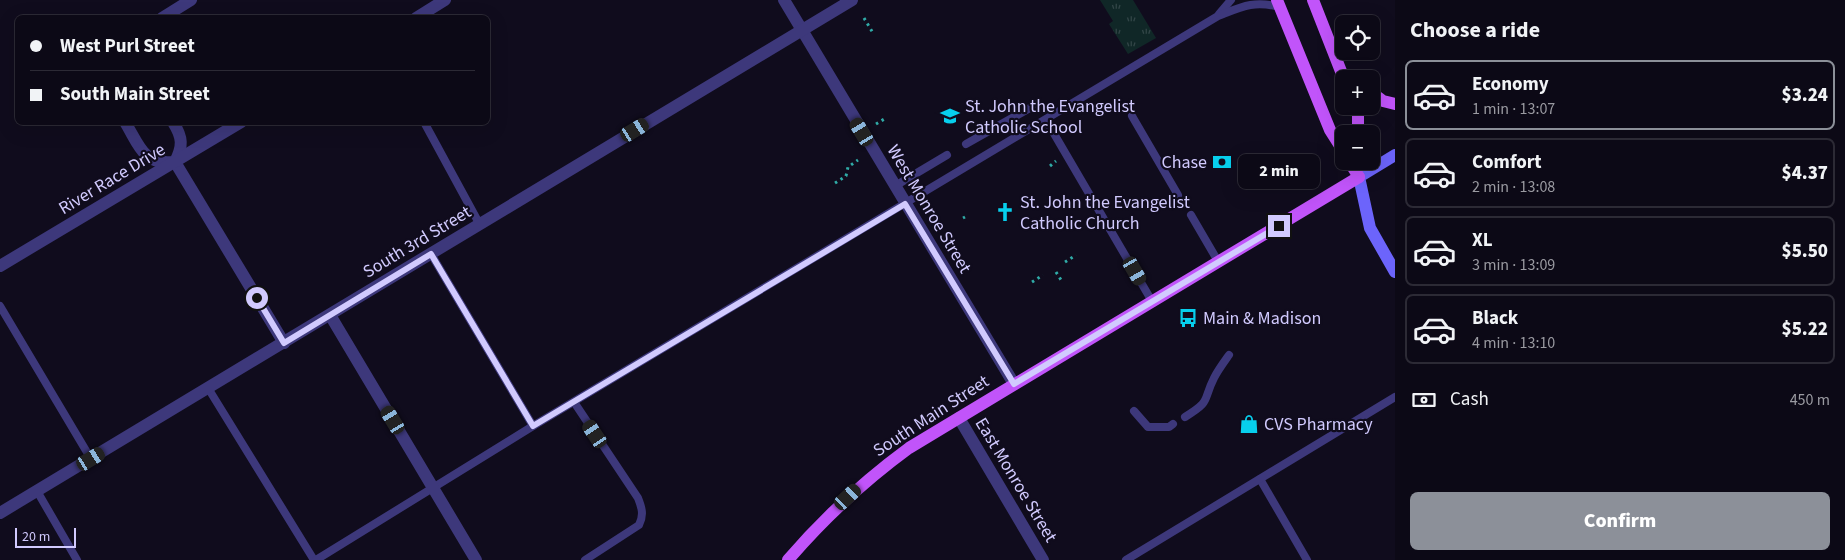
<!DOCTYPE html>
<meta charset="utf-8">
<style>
body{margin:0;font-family:"Source Sans 3",sans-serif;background:#1a1723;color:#f1f3f6;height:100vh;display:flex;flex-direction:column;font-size:19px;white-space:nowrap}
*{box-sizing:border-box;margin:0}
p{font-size:16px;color:#9a9aa1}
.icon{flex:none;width:28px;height:28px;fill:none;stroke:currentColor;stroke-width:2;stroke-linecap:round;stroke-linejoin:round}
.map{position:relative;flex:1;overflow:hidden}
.sheet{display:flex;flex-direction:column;background:#0c0916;width:450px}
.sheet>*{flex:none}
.guide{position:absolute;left:15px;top:15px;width:475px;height:110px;border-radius:8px;box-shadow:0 5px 20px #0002,0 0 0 1px #2c2a35;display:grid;align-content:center;height:110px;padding:0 15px;background:#0c0916}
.fabs{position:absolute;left:1335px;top:15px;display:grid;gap:10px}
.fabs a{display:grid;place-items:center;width:45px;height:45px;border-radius:8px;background:#0c0916;box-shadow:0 5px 20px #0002,0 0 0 1px #2c2a35;font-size:25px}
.scale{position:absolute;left:15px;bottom:12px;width:61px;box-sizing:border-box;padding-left:5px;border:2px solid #d1cafe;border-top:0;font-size:14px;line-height:18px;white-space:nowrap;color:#d1cafe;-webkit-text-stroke:4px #100c1d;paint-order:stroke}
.end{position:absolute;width:22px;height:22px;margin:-11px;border:6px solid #d1cafe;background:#111;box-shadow:0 0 0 2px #111}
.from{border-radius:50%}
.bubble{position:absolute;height:35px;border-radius:8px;background:#0c0916;box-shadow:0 5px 20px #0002,0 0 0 1px #2c2a35;font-size:16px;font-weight:800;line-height:35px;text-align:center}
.car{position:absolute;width:15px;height:30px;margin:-15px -8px;border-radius:6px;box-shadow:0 0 4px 1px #0007;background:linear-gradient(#222 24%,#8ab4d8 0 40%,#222 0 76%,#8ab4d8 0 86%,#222 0)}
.guide b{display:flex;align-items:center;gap:18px;height:48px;font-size:19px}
.guide b+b{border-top:1px solid #2c2a35}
.guide i{width:12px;height:12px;background:#f1f3f6}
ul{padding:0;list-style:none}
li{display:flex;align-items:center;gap:15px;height:70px;margin:0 10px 8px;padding:0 5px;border:2px solid #2c2a35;border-radius:8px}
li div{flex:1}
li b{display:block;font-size:19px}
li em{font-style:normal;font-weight:800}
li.selected{border-color:#8c9099}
li>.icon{width:45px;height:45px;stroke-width:1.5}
h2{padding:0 15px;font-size:22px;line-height:60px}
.pay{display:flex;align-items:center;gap:12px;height:55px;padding:0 15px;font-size:19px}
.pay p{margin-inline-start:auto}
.cta{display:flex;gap:10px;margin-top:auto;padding:10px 15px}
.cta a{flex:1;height:58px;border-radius:8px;background:#8c9099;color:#fff;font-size:20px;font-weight:800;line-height:58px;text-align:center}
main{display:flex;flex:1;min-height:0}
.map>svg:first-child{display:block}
.grass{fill:url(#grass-tufts)}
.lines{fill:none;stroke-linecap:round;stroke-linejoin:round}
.path{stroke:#30aba7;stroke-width:3;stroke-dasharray:2.5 4;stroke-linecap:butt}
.lane{stroke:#3d387b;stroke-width:8}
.street{stroke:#3d387b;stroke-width:12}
.secondary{stroke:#6c64fb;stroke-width:12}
.primary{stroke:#c154fa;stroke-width:12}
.route{stroke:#d1cafe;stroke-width:6}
.labels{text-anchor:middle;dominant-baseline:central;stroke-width:4.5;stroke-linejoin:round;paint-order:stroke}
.poi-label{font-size:18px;fill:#d1cafe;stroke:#100c1d;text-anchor:start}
.street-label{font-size:18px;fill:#d1cafe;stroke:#100c1d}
</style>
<main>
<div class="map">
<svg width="1395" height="560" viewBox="0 0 1395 560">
<defs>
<pattern id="grass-tufts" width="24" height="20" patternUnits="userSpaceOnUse" patternTransform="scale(1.25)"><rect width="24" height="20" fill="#102727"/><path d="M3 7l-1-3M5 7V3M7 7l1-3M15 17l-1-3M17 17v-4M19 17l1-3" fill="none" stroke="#324547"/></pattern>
</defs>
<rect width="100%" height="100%" fill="#100c1d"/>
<!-- grass -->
<polygon class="grass" points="1100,0 1133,0 1156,38 1128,54 1109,24 1113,21"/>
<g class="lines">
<!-- path -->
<g class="path">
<polyline points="864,18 873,33"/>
<polyline points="876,124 886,118"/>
<polyline points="1050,166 1056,161"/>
<polyline points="835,183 846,176 848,167 858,160"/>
<polyline points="963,218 965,217"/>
<polyline points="1065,262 1076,255"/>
<polyline points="1056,272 1063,283"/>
<polyline points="1032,282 1043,275"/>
</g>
<!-- lane -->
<g class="lane">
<polyline points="1219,14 1231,0"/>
<polyline points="1132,116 1178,195"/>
<polyline points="1046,120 1153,303"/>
<polyline points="424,122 480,225"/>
<polyline points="966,144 1037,104"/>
<polyline points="895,186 947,155"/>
<polyline points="1191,215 1219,263"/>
<polyline points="431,254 533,426"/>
<polyline points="0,306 91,459"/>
<polyline points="208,388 314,560"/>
<path d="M 574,402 L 638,498 C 642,508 644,515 639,525 L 585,560"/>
<polyline points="1134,411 1148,427 1169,427 1173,424"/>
<path d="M 1185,417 C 1212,400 1202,402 1214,378 C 1218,370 1224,362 1229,355"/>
<polyline points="1260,479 1307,560"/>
<polyline points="37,491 77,560"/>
<path d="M 316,560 L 533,426 L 1218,16 C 1241,7 1254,0 1279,7"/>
<polyline points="1126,560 1395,397"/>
</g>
<!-- street -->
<g class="street">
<polyline points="784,0 1014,384"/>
<polyline points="162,18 191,0"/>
<polyline points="416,18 445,0"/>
<path d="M 125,122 C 139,145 143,165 173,162"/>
<path d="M 173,122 C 183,138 183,146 175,162"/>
<polyline points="175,162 284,343"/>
<polyline points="0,266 241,122"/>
<polyline points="330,315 476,560"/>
<polyline points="959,418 1043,560"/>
<polyline points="0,513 852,0"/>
</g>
<!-- secondary -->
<polyline class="secondary" points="1395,155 1359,177 1370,228 1395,272"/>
<!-- primary -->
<g class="primary">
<polyline points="1277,0 1330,130 1344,152"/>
<polyline points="1313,0 1344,79"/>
<polyline points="1371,92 1383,101 1395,104"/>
<polyline points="1355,106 1358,114 1358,134"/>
<polyline points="1349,161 1359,177"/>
<path d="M 788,560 C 824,518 864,481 909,448 L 1359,177"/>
</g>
</g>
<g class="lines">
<!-- route -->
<polyline class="route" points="257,298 284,343 431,254 533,426 905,204 1014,384 1279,226"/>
</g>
<!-- icons -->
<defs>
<g id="school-bare" transform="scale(1.5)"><path d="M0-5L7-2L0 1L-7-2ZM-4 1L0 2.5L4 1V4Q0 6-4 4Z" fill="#07cfed" stroke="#100c1d" stroke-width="2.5" paint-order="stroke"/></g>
<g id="bank-bare" transform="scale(1.5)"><path d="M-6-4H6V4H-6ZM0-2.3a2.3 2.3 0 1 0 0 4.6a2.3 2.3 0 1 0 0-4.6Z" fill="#07cfed" stroke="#100c1d" stroke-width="2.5" paint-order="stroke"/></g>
<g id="church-bare" transform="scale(1.5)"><path d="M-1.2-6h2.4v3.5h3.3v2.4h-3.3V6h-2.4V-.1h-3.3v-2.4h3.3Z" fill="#07cfed" stroke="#100c1d" stroke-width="2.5" paint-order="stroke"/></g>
<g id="bus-bare" transform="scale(1.5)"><path d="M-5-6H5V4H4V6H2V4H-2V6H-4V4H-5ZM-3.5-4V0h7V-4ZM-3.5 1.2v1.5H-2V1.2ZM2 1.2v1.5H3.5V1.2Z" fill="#07cfed" stroke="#100c1d" stroke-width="2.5" paint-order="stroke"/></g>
<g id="shop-bare" transform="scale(1.5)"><path d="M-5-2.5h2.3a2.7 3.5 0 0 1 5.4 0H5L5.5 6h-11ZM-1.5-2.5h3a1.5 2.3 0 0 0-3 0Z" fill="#07cfed" stroke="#100c1d" stroke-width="2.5" paint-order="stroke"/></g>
</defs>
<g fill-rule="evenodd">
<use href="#school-bare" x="950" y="116"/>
<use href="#bank-bare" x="1222" y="162"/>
<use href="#church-bare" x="1005" y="212"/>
<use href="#bus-bare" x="1188" y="318"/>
<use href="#shop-bare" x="1249" y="424"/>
</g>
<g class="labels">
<!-- poi labels -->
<g class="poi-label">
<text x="965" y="106">St. John the Evangelist<tspan x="965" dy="21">Catholic School</tspan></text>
<text x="1207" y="162" text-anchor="end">Chase</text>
<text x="1020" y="202">St. John the Evangelist<tspan x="1020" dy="21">Catholic Church</tspan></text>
<text x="1203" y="318">Main &amp; Madison</text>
<text x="1264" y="424">CVS Pharmacy</text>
</g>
<!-- street labels -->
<g class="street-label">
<text transform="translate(112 179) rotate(-31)">River Race Drive</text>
<text transform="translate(929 209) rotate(59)">West Monroe Street</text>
<text transform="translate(417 242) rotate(-31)">South 3rd Street</text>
<text transform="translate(931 416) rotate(-33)">South Main Street</text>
<text transform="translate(1016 480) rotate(59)">East Monroe Street</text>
</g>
</g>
</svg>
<div class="fabs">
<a><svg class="icon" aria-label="locate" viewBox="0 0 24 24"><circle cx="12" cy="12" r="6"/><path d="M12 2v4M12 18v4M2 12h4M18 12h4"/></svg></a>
<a>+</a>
<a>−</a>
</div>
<div class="scale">20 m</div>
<i class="end from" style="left:257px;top:298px"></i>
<i class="end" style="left:1279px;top:226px"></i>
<div class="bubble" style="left:1238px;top:154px;width:82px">2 min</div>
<i class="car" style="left:635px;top:130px;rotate:59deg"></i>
<i class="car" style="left:862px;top:132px;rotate:329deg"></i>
<i class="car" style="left:1135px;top:271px;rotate:150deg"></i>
<i class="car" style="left:393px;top:420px;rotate:329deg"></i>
<i class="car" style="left:595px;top:434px;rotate:326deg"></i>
<i class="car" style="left:91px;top:459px;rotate:59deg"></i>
<i class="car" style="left:848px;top:497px;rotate:47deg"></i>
<div class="guide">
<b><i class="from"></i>West Purl Street</b>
<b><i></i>South Main Street</b>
</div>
</div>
<section class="sheet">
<h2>Choose a ride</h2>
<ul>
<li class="selected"><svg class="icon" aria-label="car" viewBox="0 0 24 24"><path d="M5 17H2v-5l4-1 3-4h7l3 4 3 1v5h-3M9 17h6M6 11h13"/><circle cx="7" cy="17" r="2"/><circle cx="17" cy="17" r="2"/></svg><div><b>Economy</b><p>1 min · 13:07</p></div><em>$3.24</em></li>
<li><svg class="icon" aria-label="car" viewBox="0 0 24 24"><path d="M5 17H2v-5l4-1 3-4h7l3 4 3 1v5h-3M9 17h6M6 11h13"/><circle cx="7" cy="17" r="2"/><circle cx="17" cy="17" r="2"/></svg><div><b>Comfort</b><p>2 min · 13:08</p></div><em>$4.37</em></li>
<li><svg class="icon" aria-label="car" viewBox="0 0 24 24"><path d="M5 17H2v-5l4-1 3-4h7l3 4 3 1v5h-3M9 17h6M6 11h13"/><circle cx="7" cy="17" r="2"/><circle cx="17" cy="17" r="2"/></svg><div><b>XL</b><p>3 min · 13:09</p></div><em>$5.50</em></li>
<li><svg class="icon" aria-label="car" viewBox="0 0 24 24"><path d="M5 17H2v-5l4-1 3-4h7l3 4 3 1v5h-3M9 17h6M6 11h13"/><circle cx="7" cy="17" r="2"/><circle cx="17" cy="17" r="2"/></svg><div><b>Black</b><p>4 min · 13:10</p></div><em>$5.22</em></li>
</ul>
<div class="pay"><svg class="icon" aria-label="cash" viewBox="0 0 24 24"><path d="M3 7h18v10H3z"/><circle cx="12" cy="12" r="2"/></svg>Cash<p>450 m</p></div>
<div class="cta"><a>Confirm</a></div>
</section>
</main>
